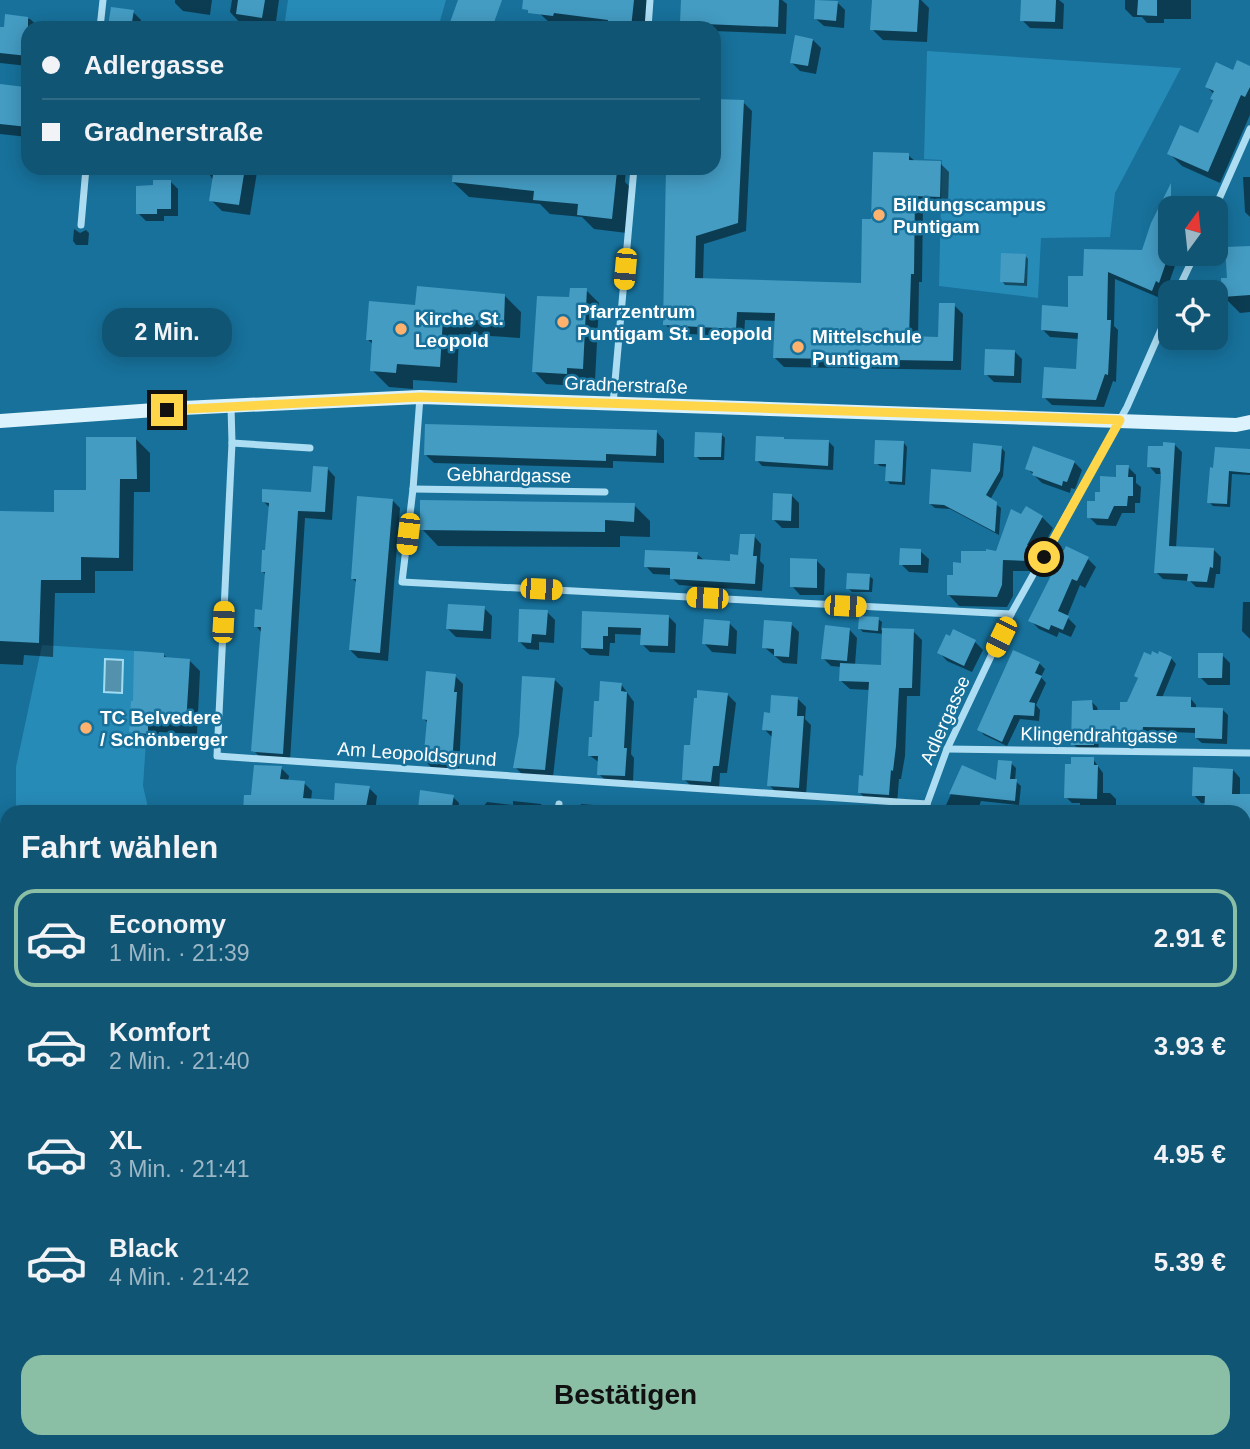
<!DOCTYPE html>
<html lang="de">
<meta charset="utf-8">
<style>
body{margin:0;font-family:Arial,sans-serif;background:#1a5b79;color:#f1f3f6;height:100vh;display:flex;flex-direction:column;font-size:26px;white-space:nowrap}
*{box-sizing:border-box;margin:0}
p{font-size:23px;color:#9cb7c5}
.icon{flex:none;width:38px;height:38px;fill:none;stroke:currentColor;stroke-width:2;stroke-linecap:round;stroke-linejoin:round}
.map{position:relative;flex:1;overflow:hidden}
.drawer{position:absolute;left:0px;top:805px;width:1251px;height:644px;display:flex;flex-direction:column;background:#115574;border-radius:21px 21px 0 0;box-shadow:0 4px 18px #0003}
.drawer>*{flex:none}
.guide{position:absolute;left:21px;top:21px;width:700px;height:154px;border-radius:21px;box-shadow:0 4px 18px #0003;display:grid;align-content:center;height:154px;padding:0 21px;background:#115574}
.needle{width:46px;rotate:15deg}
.tools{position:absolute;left:1158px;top:196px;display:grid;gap:14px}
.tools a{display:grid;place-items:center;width:70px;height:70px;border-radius:14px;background:#115574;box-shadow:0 4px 18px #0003;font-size:35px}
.end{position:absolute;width:32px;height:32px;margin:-16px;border:9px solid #ffd54a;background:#111;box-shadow:0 0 0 4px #111}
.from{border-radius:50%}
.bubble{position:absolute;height:49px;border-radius:21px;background:#115574;box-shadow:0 4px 18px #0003;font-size:23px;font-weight:700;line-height:49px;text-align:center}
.car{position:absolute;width:21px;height:42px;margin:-21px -10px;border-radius:9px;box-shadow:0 0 5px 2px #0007;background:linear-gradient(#f5c518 24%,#345 0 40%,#f5c518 0 76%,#345 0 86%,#f5c518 0)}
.guide b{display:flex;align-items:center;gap:24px;height:66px;font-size:26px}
.guide b+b{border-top:2px solid #306b86}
.guide i{width:18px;height:18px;background:#f1f3f6}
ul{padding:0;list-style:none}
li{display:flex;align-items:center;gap:21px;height:98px;margin:0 14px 10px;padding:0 7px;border:4px solid transparent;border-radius:21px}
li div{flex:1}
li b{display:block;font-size:26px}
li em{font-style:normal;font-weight:700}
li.active{border-color:#8abfa5}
li>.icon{width:63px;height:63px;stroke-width:1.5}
h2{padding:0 21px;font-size:32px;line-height:84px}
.primary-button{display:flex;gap:14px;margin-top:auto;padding:14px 21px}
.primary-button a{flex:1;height:80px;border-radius:21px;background:#8abfa5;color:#111;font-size:28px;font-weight:700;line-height:80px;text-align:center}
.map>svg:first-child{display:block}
.green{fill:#278bb8}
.water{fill:#5491ac;stroke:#a0dcf4;stroke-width:2}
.shadow{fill:#0007}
.building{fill:#449cc3}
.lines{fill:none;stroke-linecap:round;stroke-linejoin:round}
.minor{stroke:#adddf2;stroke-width:7}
.secondary{stroke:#dcf2fc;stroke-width:14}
.route{stroke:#ffd54a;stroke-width:9}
.poi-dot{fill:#ffb26e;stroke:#17719b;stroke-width:2.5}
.labels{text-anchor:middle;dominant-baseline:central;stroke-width:5;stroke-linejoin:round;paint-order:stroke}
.poi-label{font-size:19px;font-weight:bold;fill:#fff;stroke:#17719b;text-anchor:start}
.street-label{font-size:19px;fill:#fff;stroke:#17719b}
</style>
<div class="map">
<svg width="1250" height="1449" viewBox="0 0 1250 1449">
<rect width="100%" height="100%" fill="#17719b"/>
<!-- green -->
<g class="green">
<polygon points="288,0 446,0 438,28 284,28"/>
<polygon points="927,51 1181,68 1115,193 1110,237 1041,238 1038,298 939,286 942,160 924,159"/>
<polygon points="42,645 152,652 143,786 149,812 16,812 16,767"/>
</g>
<!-- water -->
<polygon class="water" points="105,659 123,660 122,693 104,692"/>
<!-- shadow -->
<g class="shadow">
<polygon points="175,0 212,0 210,15 183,11 175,3"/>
<polygon points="232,0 279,0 275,28 242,25 230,12"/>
<polygon points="538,0 647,0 647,28 574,28 552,25 536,10"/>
<polygon points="683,0 782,0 787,4 786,34 714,31 714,28 687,28 682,23"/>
<polygon points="874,0 921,0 929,8 927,42 883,40 872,29"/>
<polygon points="1023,0 1059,0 1064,4 1063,29 1030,28 1022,20"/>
<polygon points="1125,0 1191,0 1191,19 1164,19 1164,23 1147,23 1142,17 1133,17 1125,9"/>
<polygon points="837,2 845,10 844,28 824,26 815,18"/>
<polygon points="133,12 141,20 140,28 113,28 110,25"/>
<polygon points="6,16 30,19 40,28 28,28 28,66 0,63 0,29 5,29"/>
<polygon points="813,40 821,48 816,74 800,71 792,63"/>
<polygon points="1250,68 1250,115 1220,183 1182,166 1169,153 1199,135 1215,101 1214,94 1207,87 1234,72"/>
<polygon points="0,86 24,88 28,92 28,137 0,134"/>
<polygon points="714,101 743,102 752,111 746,231 704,244 703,280 863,285 872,221 908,155 916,162 940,163 949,172 948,205 923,205 922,282 919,282 918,338 939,339 954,305 963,314 961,370 784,367 775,358 776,321 745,320 744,337 673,333 665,324 669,168 714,168"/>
<polygon points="175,168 253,168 257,172 250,215 222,211 211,200 214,182 210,175 179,172"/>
<polygon points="455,168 609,168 612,180 612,168 626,168 625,182 631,188 627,233 594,229 582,217 550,214 540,204 469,197 453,182"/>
<polygon points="1243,177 1250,177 1250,217 1245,212"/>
<polygon points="170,181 178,189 178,216 164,216 164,221 146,221 138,213 155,187"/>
<polygon points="1163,202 1176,208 1171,208 1171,254 1179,254 1167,289 1164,288 1160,298 1115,279 1114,326 1118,330 1116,382 1113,381 1104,407 1052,405 1044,397 1078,371 1079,339 1050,337 1042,329 1069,309 1085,278 1143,252"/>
<polygon points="74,229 80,233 86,230 89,233 88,245 76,245 73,241"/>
<polygon points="1250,248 1250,312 1240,313 1223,296 1228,279"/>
<polygon points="1025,255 1028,259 1027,286 1005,285 1002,281"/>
<polygon points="586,290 599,303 595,381 579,380 578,386 546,384 534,371"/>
<polygon points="504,295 521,312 520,338 459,334 457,383 413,380 413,389 389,387 372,370 374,345 367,339 417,307"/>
<polygon points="1014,351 1022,359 1021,383 994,382 986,374"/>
<polygon points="656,431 664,440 664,463 613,461 613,468 434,463 426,455"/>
<polygon points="721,434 725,438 724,460 700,460 696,456"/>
<polygon points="136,439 150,453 150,492 134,492 133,571 95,571 95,593 55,593 53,657 24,655 23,665 0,664 0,513 56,514 88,492"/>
<polygon points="786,441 828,441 834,447 833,470 762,466 757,460"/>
<polygon points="904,443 907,447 905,485 890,484 887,480 888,467 880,466 876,463"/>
<polygon points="1175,445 1182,452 1176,548 1214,550 1221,557 1220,574 1216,574 1214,588 1196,587 1190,581 1163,579 1156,572 1163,474 1156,474 1149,466"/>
<polygon points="1001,447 1005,452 1003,476 990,500 1001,508 999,535 950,509 935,508 930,504 972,474"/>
<polygon points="1250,451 1250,475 1232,474 1230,507 1213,506 1209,502 1215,469"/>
<polygon points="1074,462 1082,470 1075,489 1071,488 1070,493 1042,483 1027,468"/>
<polygon points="1128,467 1136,475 1136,483 1141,487 1140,503 1135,503 1135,513 1122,513 1116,526 1097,525 1089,517 1101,493"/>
<polygon points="327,468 335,477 332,520 305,518 290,761 261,758 253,750 262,633 256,626 263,612 266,575 263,572 270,508 263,501 313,494"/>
<polygon points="791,495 799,503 799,528 782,528 774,520"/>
<polygon points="392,500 400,508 388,661 358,658 350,650 357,583 352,578"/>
<polygon points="634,505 650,521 650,537 620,536 620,547 438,546 422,529"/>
<polygon points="1022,517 1042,517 1053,528 1041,550 1048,558 1040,571 1013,571 1013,596 1007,607 959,606 949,595 954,576 963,565 997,553"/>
<polygon points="754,536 761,544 760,561 764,565 762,591 679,585 672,578 672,575 653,574 646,566 697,554 705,561 732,563 740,557"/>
<polygon points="920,551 929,559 928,573 909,572 901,564"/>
<polygon points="1088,559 1096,567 1085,588 1080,585 1067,617 1076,626 1071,637 1059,632 1057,637 1039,629 1031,621"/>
<polygon points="817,561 825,569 824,595 800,595 792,586"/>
<polygon points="869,576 873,579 872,592 852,592 848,588"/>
<polygon points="1243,602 1250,602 1250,639 1242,631"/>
<polygon points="484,608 492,616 491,639 456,637 448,629"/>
<polygon points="547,612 555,620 554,643 539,642 539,650 527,649 519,641"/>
<polygon points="584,613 668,616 676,624 675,653 650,652 642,644 642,635 615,634 615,643 610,643 609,656 590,655 582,648"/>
<polygon points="878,619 882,622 881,630 913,631 922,640 920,696 907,696 905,756 901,779 899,779 897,804 869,802 860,793 865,778 870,690 850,689 840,680 841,667 831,666 823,658 849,629 857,638 855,665 883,667 884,634 863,632 860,629"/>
<polygon points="729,623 737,631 736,654 712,652 704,643"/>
<polygon points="791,624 799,632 797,664 783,663 764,647"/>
<polygon points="975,642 983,650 972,672 947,661 939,652"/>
<polygon points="164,655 168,659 189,660 200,671 197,734 159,732 158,744 142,742 131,731"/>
<polygon points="1222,655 1230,663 1230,685 1208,685 1200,677"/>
<polygon points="1171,658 1176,664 1162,698 1191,699 1196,705 1196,709 1222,709 1228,715 1227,744 1202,743 1196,738 1197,733 1147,731 1147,740 1098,739 1099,750 1079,749 1073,744 1092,702 1097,707 1098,711 1121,712 1128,704 1139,679 1136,676"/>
<polygon points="1039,663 1045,669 1041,677 1046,683 1036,705 1040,710 1039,721 1020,719 1007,746 984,735 979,729"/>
<polygon points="455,676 463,684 459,771 433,769 425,761 429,724 424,719"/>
<polygon points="555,680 563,688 553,777 523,775 515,767"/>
<polygon points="621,684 634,702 631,754 634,758 633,783 607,782 599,774 600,763 589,755 601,703"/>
<polygon points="728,695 736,703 727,773 720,773 719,789 692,787 684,779 692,746"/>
<polygon points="798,699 806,707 805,719 811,725 806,795 777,793 769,785 773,738 764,729 771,715"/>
<polygon points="1093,759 1103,773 1103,793 1110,793 1116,799 1116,812 1080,812 1080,803 1072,803 1066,797"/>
<polygon points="1011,763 1016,768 1015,781 1021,786 1019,805 981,801 977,812 943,812 963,767 997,782"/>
<polygon points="281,768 289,776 288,781 304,783 312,791 311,801 335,802 369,788 377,796 375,812 242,812 242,807 245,807"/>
<polygon points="1233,770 1240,778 1240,796 1250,796 1250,907 1244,907 1244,812 1206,812 1206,803 1201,803 1194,795"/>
<polygon points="422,792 453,797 459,803 458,812 418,812"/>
<polygon points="513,801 541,804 547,812 485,812 483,807 487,802 513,805"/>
<polygon points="581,804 618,807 623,812 580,812"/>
<polygon points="716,807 742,809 746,812 715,812"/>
<polygon points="859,807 887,809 890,812 859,812"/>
<polygon points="1244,1019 1250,1020 1250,1055 1245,1054 1244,1058"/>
<polygon points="1244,1093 1250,1094 1250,1129 1244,1128"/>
<polygon points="1244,1420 1248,1424 1244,1436"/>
<polygon points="53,1442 69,1442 68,1446"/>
<polygon points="371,1442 378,1442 398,1449 385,1449"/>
<polygon points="389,1442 432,1442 445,1449 408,1449"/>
<polygon points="477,1442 511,1442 521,1449 477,1449"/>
<polygon points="712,1442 760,1442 758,1449 724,1449 717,1448"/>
<polygon points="1027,1442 1078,1442 1078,1449 1026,1449"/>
<polygon points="1116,1442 1168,1442 1166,1449 1116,1449"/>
<polygon points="1210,1442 1242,1442 1240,1449 1229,1449"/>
</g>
<!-- building -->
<g class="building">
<polygon points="238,0 265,0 262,18 236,14"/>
<polygon points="458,0 502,0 492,28 448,28"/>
<polygon points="523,0 634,0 631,28 607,27 608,20 554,13 553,16 528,13 528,10 522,9"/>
<polygon points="681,0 779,0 778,27 680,23"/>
<polygon points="815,0 838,1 836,21 814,19"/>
<polygon points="872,0 919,0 917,32 870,30"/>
<polygon points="1021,0 1056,0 1055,22 1020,21"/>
<polygon points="1138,0 1157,0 1157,16 1137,15"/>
<polygon points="111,7 134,10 131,28 108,26"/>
<polygon points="5,14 28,17 28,56 0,53 0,27 4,27"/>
<polygon points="795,35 813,39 808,66 790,63"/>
<polygon points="1237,60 1250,66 1250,87 1245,97 1241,95 1208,172 1167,154 1180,125 1198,133 1213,100 1210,99 1214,91 1205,87 1216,62 1233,70"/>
<polygon points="0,84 25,87 24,100 28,101 28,127 0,124"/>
<polygon points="714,99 744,100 738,223 696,236 695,278 861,283 862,219 871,219 873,152 909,153 909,160 941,161 940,197 915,196 914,274 911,274 909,336 938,337 939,303 955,303 953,361 773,358 775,313 737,312 736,329 663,325 666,168 714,168"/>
<polygon points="214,168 245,168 239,205 209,201"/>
<polygon points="453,168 611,168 610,171 617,171 612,219 577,215 578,204 533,200 534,191 452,182"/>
<polygon points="153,180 171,180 171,209 157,209 157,214 136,214 136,186 153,185"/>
<polygon points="1171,183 1171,248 1159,283 1156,281 1152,291 1108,272 1107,320 1111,320 1108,375 1105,374 1096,400 1042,398 1044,367 1076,369 1078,333 1041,330 1042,305 1068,307 1068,276 1083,276 1084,249 1142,250 1151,223"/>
<polygon points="1250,246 1250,295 1222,297 1221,278 1227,278 1225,247"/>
<polygon points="1001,253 1026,254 1024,283 1000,282"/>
<polygon points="417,286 505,294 504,322 443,318 440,367 397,364 396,373 370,371 372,340 366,340 369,301 415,305"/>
<polygon points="570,288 587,288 583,369 567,368 567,374 532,372 537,296 569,297"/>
<polygon points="985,349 1015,350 1014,376 984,375"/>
<polygon points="425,424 657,430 656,456 606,454 606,461 424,455"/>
<polygon points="695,432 722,433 721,457 694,457"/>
<polygon points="756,436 784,437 784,439 829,440 828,466 755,461"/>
<polygon points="86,437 136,437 137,479 120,479 119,558 81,557 81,580 41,580 39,643 0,641 0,511 54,512 54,490 86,490"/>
<polygon points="875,440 904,441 902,482 885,481 886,464 874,464"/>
<polygon points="1163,442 1175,443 1169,546 1214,548 1213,568 1210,567 1207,582 1187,581 1188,574 1154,573 1161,477 1160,468 1147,467 1148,446 1163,446"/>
<polygon points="973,443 1002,446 1000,471 986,495 997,502 995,532 944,505 929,504 931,469 971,472"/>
<polygon points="1033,446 1075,461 1067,482 1063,481 1062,486 1032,475 1033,472 1025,469"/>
<polygon points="1215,447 1250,449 1250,473 1229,471 1227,504 1207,503 1210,467 1213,468"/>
<polygon points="1116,465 1129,465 1128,477 1133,477 1133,496 1128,496 1127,506 1114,506 1108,519 1087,518 1087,501 1095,501 1095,492 1100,492 1100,476 1116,477"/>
<polygon points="313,466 328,467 325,512 298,511 283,754 255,752 251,751 261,627 254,627 255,609 262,610 265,572 261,572 262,550 265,550 269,503 262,502 262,489 311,492"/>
<polygon points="773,493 792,494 791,521 772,520"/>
<polygon points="357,496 393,499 380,653 349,650 356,579 351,579"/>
<polygon points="420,500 635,503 634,522 605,520 605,532 420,530"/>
<polygon points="1026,506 1043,516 1027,545 1038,545 1029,561 1003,560 1002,585 997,597 947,595 947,575 953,575 953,562 961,563 961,551 986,551 986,549 996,551 1011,509 1021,514"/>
<polygon points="740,534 755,534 753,556 757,556 755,584 670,579 670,568 644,567 645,550 698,552 697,559 730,561 730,554 738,555"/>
<polygon points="1066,546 1089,557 1077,581 1072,579 1058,611 1069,616 1063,630 1051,625 1049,630 1028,621"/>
<polygon points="900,548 921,549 921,565 899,565"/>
<polygon points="790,558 817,559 817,588 790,587"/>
<polygon points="847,573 870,574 869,590 846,589"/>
<polygon points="448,604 485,606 483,631 446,629"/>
<polygon points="519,609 548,610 546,635 532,634 531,643 518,642"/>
<polygon points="582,611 669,615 668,646 640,645 641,628 608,627 608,636 603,636 603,649 581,648"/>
<polygon points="859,616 879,617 878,631 858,629"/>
<polygon points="704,619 730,621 728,646 702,644"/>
<polygon points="764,620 792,622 789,657 774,656 774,649 762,648"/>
<polygon points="825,625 850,628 847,661 821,659"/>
<polygon points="882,628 914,629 912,688 899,688 896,746 893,771 891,770 889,795 858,793 859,775 863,776 869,682 839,681 840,663 881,665"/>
<polygon points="953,629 976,640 964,666 937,653 946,634 950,636"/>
<polygon points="1013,650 1040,662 1035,673 1042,676 1029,702 1035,703 1034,716 1014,715 1002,742 977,730"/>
<polygon points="134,651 164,653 164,657 190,659 186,724 148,722 148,734 129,732 131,701 133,701"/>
<polygon points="1152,651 1158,654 1159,651 1172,657 1156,696 1191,697 1191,707 1223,708 1222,739 1195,738 1195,728 1143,727 1142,735 1094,734 1094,745 1071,745 1072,701 1092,700 1093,710 1120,710 1120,702 1127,702 1138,678 1134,676 1144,652 1151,655"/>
<polygon points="1198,653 1223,653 1222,678 1198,678"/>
<polygon points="426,671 456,674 454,692 457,692 452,764 423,762 427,720 422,719"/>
<polygon points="522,676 555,678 545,770 513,768 519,734"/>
<polygon points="600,681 622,683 621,691 627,692 624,748 627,748 625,776 597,775 598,756 588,756 589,737 592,737 594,701 599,701"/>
<polygon points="697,690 728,693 719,766 713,766 711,782 682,780 684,745 690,745 694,698 697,698"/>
<polygon points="771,695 798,697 797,716 804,716 799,788 767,786 772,731 762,730 764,712 770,713"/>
<polygon points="1071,757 1094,757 1094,765 1098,765 1097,799 1064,798 1065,764 1071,764"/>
<polygon points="998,760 1012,761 1010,779 1017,779 1015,801 949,794 962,765 996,780"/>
<polygon points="254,765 282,766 280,779 305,781 303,798 334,800 335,783 370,786 365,812 243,812 244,795 251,795"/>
<polygon points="1193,767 1233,769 1232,794 1250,794 1250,838 1244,826 1244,812 1204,811 1205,796 1192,796"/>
<polygon points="420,790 454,795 451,812 418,809"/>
</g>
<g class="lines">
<!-- minor -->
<g class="minor">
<polyline points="100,28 103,0"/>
<polyline points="648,28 650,0"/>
<polyline points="1215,208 1250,129"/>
<polyline points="81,225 86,168"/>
<polyline points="1177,292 1195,254"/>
<polyline points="420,397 413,489 402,582 1011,614"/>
<polyline points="613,404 634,168"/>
<polyline points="231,406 232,443 217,756 927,804"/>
<polyline points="232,443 310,448"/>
<polyline points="413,489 605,492"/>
<polyline points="947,749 1250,753"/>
<polyline points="558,812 559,804"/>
<polyline points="924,812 947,749 1011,614 1127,407 1171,307"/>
<polyline points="1244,1071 1250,1072"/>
<polyline points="0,1244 7,1247"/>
<polyline points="1244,1339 1250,1340"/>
<polyline points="559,1442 585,1449"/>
<polyline points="772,1449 773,1442"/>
</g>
<!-- secondary -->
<g class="secondary">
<polyline points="0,421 183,408 420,397 1236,425 1250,422"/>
<polyline points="1244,1231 1250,1210"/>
<polyline points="1180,1449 1182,1442"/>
</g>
</g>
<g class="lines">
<!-- route -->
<polyline class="route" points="167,410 420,397 1120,420 1044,557"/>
</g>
<!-- markers -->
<g class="poi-dot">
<circle cx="879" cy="215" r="7"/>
<circle cx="563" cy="322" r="7"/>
<circle cx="401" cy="329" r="7"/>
<circle cx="798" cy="347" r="7"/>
<circle cx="86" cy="728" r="7"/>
</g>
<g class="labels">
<!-- poi labels -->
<g class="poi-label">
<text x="893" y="204">Bildungscampus<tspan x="893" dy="22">Puntigam</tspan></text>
<text x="577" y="311">Pfarrzentrum<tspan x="577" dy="22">Puntigam St. Leopold</tspan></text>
<text x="415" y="318">Kirche St.<tspan x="415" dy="22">Leopold</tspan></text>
<text x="812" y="336">Mittelschule<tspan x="812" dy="22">Puntigam</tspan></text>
<text x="100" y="717">TC Belvedere<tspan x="100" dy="22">/ Schönberger</tspan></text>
</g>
<!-- street labels -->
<g class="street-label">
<text transform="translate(626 385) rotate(2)">Gradnerstraße</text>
<text transform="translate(509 475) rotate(1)">Gebhardgasse</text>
<text transform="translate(945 720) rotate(-66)">Adlergasse</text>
<text transform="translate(1099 735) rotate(1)">Klingendrahtgasse</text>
<text transform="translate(417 754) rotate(4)">Am Leopoldsgrund</text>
</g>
</g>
</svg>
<div class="tools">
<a><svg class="needle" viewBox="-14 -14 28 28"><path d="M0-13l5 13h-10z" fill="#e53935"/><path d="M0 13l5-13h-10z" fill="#9cb7c5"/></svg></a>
<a><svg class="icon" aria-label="locate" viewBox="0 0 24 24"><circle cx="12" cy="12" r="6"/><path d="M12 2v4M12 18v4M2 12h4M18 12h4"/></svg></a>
</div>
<i class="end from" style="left:1044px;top:557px"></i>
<i class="end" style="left:167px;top:410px"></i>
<div class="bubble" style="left:102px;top:308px;width:130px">2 Min.</div>
<i class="car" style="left:625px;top:269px;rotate:185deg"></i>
<i class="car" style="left:408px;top:534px;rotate:187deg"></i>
<i class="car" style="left:541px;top:589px;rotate:93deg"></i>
<i class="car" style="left:707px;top:598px;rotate:273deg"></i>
<i class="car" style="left:845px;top:606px;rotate:93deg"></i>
<i class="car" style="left:223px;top:622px;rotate:3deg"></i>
<i class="car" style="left:1001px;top:637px;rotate:206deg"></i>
<div class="guide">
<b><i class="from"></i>Adlergasse</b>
<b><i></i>Gradnerstraße</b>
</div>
<section class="drawer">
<h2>Fahrt wählen</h2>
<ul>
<li class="active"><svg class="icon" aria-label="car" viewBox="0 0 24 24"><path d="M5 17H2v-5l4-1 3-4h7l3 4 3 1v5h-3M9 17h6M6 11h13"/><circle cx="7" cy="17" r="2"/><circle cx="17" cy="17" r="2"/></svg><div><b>Economy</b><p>1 Min. · 21:39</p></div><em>2.91 €</em></li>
<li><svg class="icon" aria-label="car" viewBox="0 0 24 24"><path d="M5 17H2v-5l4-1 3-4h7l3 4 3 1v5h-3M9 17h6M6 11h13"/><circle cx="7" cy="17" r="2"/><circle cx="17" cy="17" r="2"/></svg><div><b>Komfort</b><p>2 Min. · 21:40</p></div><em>3.93 €</em></li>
<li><svg class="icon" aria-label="car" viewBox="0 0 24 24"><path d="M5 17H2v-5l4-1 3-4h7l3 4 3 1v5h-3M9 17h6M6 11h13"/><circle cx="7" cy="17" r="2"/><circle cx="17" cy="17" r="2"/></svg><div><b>XL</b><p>3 Min. · 21:41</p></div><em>4.95 €</em></li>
<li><svg class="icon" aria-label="car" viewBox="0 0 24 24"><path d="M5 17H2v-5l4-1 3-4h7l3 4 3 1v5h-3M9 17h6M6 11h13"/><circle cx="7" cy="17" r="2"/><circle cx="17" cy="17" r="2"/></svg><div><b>Black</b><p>4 Min. · 21:42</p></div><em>5.39 €</em></li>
</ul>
<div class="primary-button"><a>Bestätigen</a></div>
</section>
</div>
